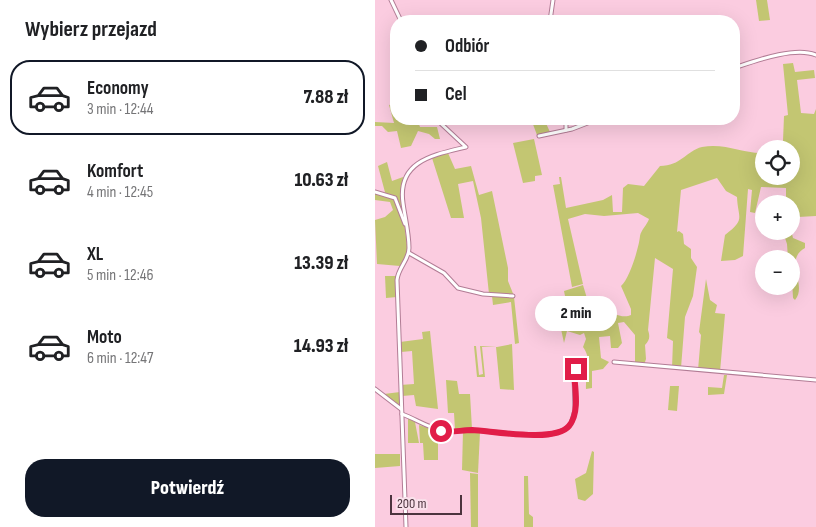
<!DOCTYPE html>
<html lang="pl">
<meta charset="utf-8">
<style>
body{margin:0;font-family:"Sofia Sans Condensed",sans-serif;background:#f6f6f6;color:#202124;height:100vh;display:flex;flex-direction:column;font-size:19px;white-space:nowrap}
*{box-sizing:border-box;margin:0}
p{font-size:16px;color:#757577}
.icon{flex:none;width:28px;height:28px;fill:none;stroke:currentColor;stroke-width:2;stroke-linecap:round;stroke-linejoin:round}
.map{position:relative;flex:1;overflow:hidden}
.side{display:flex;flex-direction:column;background:#fff;width:375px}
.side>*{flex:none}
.hud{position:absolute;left:15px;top:15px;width:350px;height:110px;border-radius:20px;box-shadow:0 5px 20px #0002;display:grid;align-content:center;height:110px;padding:0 25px;background:#fff}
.controls{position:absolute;left:380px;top:140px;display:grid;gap:10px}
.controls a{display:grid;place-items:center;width:45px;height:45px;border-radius:50%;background:#fff;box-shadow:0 5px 20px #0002;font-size:25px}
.scale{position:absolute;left:15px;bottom:12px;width:72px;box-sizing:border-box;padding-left:5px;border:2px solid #4b343e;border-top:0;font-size:14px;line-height:18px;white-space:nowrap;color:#4b343e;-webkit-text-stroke:4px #f9e1eb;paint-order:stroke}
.end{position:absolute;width:22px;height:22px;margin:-11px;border:6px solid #e11d48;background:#fff;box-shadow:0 0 0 2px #fff}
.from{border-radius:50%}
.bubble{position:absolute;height:35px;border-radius:18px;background:#fff;box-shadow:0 5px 20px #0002;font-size:16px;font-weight:800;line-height:35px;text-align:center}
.hud b{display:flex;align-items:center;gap:18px;height:48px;font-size:19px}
.hud b+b{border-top:1px solid #e0e0e0}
.hud i{width:12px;height:12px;background:#202124}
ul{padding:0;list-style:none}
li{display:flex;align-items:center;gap:15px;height:75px;margin:0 10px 8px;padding:0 15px;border:2px solid transparent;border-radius:20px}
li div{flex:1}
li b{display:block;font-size:19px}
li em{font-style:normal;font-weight:800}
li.selected{border-color:#111827}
li>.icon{width:45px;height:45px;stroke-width:1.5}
h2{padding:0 25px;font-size:22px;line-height:60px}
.action{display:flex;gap:10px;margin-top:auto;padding:10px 25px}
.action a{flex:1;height:58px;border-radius:20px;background:#111827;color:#fff;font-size:20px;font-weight:800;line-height:58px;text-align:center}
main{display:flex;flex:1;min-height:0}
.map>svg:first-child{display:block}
.green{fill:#c3c672}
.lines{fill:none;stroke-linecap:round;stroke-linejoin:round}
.minor-casing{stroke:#b27c95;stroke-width:5}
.minor{stroke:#fff;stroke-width:3}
.route{stroke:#e11d48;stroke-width:6}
</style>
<main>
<section class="side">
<h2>Wybierz przejazd</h2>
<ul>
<li class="selected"><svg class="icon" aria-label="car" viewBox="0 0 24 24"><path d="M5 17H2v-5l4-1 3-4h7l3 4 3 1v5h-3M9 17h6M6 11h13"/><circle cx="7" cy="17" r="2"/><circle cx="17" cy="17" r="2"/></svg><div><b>Economy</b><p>3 min · 12:44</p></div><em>7.88 zł</em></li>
<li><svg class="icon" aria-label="car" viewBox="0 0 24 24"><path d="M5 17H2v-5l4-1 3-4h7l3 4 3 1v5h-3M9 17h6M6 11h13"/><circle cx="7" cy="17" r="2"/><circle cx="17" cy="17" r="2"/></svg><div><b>Komfort</b><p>4 min · 12:45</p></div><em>10.63 zł</em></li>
<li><svg class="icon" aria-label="car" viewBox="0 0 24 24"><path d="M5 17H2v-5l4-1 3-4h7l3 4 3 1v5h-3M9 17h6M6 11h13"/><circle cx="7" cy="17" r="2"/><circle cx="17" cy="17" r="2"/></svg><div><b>XL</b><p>5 min · 12:46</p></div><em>13.39 zł</em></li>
<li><svg class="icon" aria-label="car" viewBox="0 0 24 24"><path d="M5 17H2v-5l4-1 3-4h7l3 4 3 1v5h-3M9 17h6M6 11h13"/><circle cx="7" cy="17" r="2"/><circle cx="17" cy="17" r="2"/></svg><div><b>Moto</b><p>6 min · 12:47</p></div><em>14.93 zł</em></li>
</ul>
<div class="action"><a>Potwierdź</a></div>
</section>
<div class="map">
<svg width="441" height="527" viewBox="0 0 441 527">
<rect width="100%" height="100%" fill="#fbcce0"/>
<!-- green -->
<g class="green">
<polygon points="381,0 392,0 395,20 384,21"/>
<path d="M 418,63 L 420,72 L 439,70 L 440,78 L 422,80 L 426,113 L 439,114 L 441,109 L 441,216 L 423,217 L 417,234 L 418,238 L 430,243 L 430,248 C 408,260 433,285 420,300 L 418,298 L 416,259 L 413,259 L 412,244 L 408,232 L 416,231 L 416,204 L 411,204 L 411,188 L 386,187 L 380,213 L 375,212 L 377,190 L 373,189 L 368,256 L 360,260 L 346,261 L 350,235 C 371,219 363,219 362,197 L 351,191 L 342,178 L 306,190 L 302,232 L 304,231 L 308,234 L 309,244 L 316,249 L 316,258 L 322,267 L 318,296 L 310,317 L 306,368 L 297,368 L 298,341 L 292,338 L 298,269 L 280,258 L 273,330 C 275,336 275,340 270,345 L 271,359 L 269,365 L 260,364 L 260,335 L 249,322 L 243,323 L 247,343 L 243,348 L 236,348 L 235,336 L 224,337 L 226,358 L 234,362 L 228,369 L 217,371 L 217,388 L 211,389 C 210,372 218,361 208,347 L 211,339 L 209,333 L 205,335 L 192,331 L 189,343 L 186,329 L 181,327 L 181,322 L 195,321 L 189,291 L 208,285 L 214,305 L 227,300 L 228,309 C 236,313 248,319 256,315 L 256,309 L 246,286 C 255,278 264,247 265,236 C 266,230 272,225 274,219 L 263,213 L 229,216 L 210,214 L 193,219 L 208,284 L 197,287 L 178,185 L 185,184 L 184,177 L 186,177 L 191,208 L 228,200 L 237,195 L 238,212 L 247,212 L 248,188 L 253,184 L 269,186 L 285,166 C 306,166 311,151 327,147 C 352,143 367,154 389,153 L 389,176 L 416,176 L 416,149 L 401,149 L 408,141 L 409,116 L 413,115 L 408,64 Z"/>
<polygon points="21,103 21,119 42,119 45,127 62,127 65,139 60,139 54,134 43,131 36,146 26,148 22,131 13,132 7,126 0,126 0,122 19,123 14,105"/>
<polygon points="156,119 169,119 175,132 162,135"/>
<polygon points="159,139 167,175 160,176 160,181 148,183 138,143"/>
<polygon points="73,153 80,169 96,166 104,195 117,191 133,268 133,281 139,296 114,294 106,218 98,181 83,184 89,218 76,218 57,158"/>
<polygon points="12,162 17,181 28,177 26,200 33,252 25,266 2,264 0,220 10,217 18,210 15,202 0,200 0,193 11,196 3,166"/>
<polygon points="10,276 21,276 22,297 11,298"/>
<polygon points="331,279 335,300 342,305 340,313 350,314 345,372 323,370 326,335 324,332"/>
<polygon points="117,296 139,297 144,343 140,344 136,302 118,305"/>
<polygon points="55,331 63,409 41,406 39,395 27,396 25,407 9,394 25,392 25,385 39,384 37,351 26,352 25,342 48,339 47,332"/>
<polygon points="137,344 139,390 125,389 121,347 107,347 110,377 102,377 99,346 101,346 104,375 108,374 105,346 122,347"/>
<polygon points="349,375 352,375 349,394 333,395 333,387 347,388"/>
<polygon points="71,380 82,381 84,394 95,394 97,429 80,430 79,413 73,413"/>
<polygon points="295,386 304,386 302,411 293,410"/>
<polygon points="33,418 40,422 44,443 33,443"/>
<polygon points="44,425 63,431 63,460 49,460 48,443 45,443"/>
<polygon points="88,431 105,432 103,473 87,470"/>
<polygon points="217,451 219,452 218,494 210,501 203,499 200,479 211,473"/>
<polygon points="0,454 25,454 25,466 0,468"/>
<polygon points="95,473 103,474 103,527 96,527"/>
<polygon points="149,476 153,476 154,514 158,517 158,527 149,527"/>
</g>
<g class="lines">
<!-- minor casing -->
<g class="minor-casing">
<g id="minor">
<polyline points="16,0 26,21"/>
<polyline points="175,21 178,0"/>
<path d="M 359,68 C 380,61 420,46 441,55"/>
<polyline points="191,119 191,130"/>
<polyline points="164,136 197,129 223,119"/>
<polyline points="0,192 20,198 30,224"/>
<polyline points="34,253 69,273 83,288 108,294 138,296"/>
<polyline points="239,362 441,380"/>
<polyline points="0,389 26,409"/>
<path d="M 27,414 C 41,419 53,428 69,431 C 78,433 86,430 95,430 C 120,430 180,445 196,424 L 200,410 L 199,373 L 201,369"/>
<path d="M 31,527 L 22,280 C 23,268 34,260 34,248 C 34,233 30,218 28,203 C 22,161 58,155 91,147 L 61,119"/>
</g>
</g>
<!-- minor -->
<use href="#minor" class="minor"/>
</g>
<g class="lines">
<!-- route -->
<path class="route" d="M 66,431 C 77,433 86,430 97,430 C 118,431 180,443 194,426 C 205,413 200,388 199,373 L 201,369"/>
</g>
</svg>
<div class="controls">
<a><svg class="icon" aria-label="locate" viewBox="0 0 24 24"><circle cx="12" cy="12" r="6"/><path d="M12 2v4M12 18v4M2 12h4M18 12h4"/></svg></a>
<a>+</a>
<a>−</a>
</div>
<div class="scale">200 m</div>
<i class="end from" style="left:66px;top:431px"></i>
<i class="end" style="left:201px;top:369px"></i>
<div class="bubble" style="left:160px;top:296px;width:82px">2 min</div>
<div class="hud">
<b><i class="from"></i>Odbiór</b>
<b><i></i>Cel</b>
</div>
</div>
</main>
